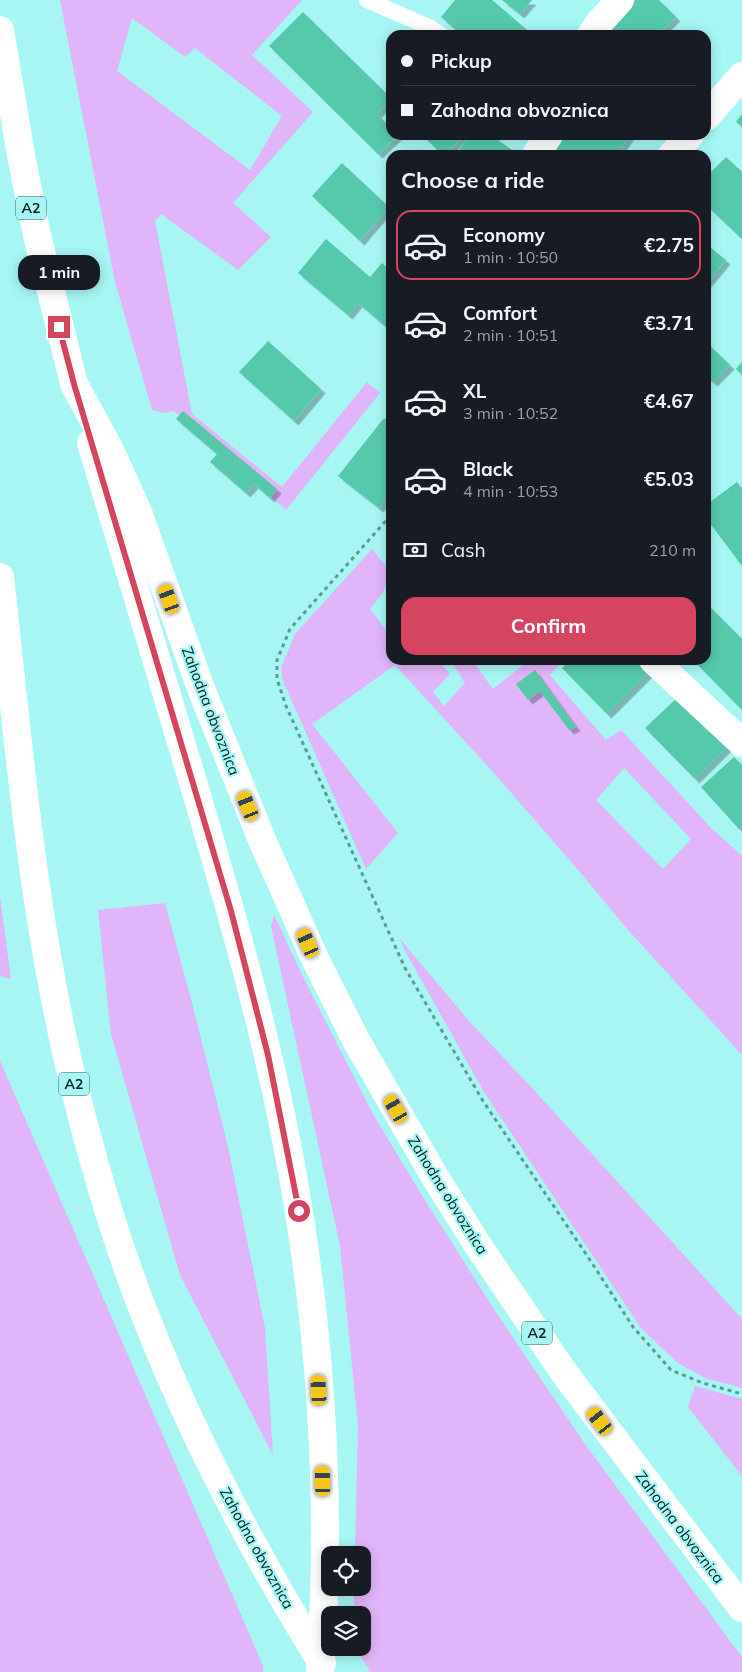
<!DOCTYPE html>
<meta charset="utf-8">
<style>
body{margin:0;font-family:Mulish,sans-serif;background:#20242c;color:#f1f3f6;height:100vh;display:flex;flex-direction:column;font-size:19px;white-space:nowrap}
*{box-sizing:border-box;margin:0}
p{font-size:16px;color:#9ea1a6}
.icon{flex:none;width:28px;height:28px;fill:none;stroke:currentColor;stroke-width:2;stroke-linecap:round;stroke-linejoin:round}
.map{position:relative;flex:1;overflow:hidden}
.details{position:absolute;left:386px;top:150px;width:325px;height:515px;display:flex;flex-direction:column;background:#171b24;border-radius:15px;box-shadow:0 2px 12px #0003}
.details>*{flex:none}
.guide{position:absolute;left:386px;top:30px;width:325px;height:110px;border-radius:15px;box-shadow:0 2px 12px #0003;display:grid;align-content:center;height:110px;padding:0 15px;background:#171b24}
.buttons{position:absolute;left:321px;top:1546px;display:grid;gap:10px}
.buttons a{display:grid;place-items:center;width:50px;height:50px;border-radius:10px;background:#171b24;box-shadow:0 2px 12px #0003;font-size:25px}
.end{position:absolute;width:22px;height:22px;margin:-11px;border:6px solid #d5455f;background:#fff;box-shadow:0 0 0 2px #fff}
.from{border-radius:50%}
.bubble{position:absolute;height:35px;border-radius:15px;background:#171b24;box-shadow:0 2px 12px #0003;font-size:16px;font-weight:700;line-height:35px;text-align:center}
.car{position:absolute;width:15px;height:30px;margin:-15px -8px;border-radius:6px;box-shadow:0 0 4px 1px #0007;background:linear-gradient(#f5c518 24%,#345 0 40%,#f5c518 0 76%,#345 0 86%,#f5c518 0)}
.guide b{display:flex;align-items:center;gap:18px;height:48px;font-size:19px}
.guide b+b{border-top:1px solid #363941}
.guide i{width:12px;height:12px;background:#f1f3f6}
ul{padding:0;list-style:none}
li{display:flex;align-items:center;gap:15px;height:70px;margin:0 10px 8px;padding:0 5px;border:2px solid transparent;border-radius:15px}
li div{flex:1}
li b{display:block;font-size:19px}
li em{font-style:normal;font-weight:700}
li.current{border-color:#d5455f}
li>.icon{width:45px;height:45px;stroke-width:1.5}
h2{padding:0 15px;font-size:22px;line-height:60px}
.pay{display:flex;align-items:center;gap:12px;height:55px;padding:0 15px;font-size:19px}
.pay p{margin-inline-start:auto}
.action{display:flex;gap:10px;margin-top:auto;padding:10px 15px}
.action a{flex:1;height:58px;border-radius:15px;background:#d5455f;color:#fff;font-size:20px;font-weight:700;line-height:58px;text-align:center}
.map>svg:first-child{display:block}
.green{fill:#e1b5f9;fill-rule:evenodd}
.building{fill:#57c9ac;filter:url(#shadow)}
.lines{fill:none;stroke-linecap:round;stroke-linejoin:round}
.path{stroke:#5f9a99;stroke-width:3;stroke-dasharray:4 4;stroke-linecap:butt}
.lane{stroke:#fff;stroke-width:16}
.street{stroke:#fff;stroke-width:28}
.highway{stroke:#fff;stroke-width:28}
.route{stroke:#d5455f;stroke-width:6}
.labels{text-anchor:middle;dominant-baseline:central;stroke-width:4.5;stroke-linejoin:round;paint-order:stroke}
.shield{fill:#a7f6f4;stroke:#346362;stroke-width:1}
.shield-label{font-size:14px;font-weight:bold;fill:#022423}
.street-label{font-size:15px;fill:#022423;stroke:#a7f6f4}
</style>
<div class="map">
<svg width="742" height="1672" viewBox="0 0 742 1672">
<defs>
<filter id="shadow"><feDropShadow dx="4.5" dy="4.5" stdDeviation="0" flood-color="#0004"/></filter>
</defs>
<rect width="100%" height="100%" fill="#a7f6f4"/>
<!-- green -->
<g class="green">
<path d="M 60,0 L 302,0 L 252,55 L 313,112 L 233,203 L 271,237 L 238,270 L 161,214 L 155,221 L 192,414 L 282,487 L 367,382 L 380,393 L 286,510 L 174,411 L 164,413 L 152,410 L 115,282 ZM 132,18 L 185,57 L 195,48 L 282,116 L 250,170 L 117,71 Z"/>
<path d="M 372,549 L 389,570 L 384,591 L 370,609 L 391,637 L 391,660 L 438,660 L 450,674 L 433,692 L 444,706 L 465,683 L 450,660 L 472,660 L 493,689 L 523,665 L 521,660 L 563,660 L 550,675 L 606,740 L 621,730 L 711,828 L 742,856 L 742,1055 L 628,930 L 579,871 L 493,772 L 395,665 L 312,724 L 398,833 L 366,869 L 283,681 L 281,668 L 295,634 ZM 624,768 L 691,839 L 663,869 L 596,800 Z"/>
<polygon points="0,897 11,979 0,976"/>
<polygon points="165,903 191,999 228,1147 265,1328 273,1455 180,1275 111,1034 98,910"/>
<polygon points="274,915 305,981 373,1114 421,1194 499,1317 587,1447 742,1657 742,1672 370,1672 356,1648 362,1648 362,1615 354,1615 354,1588 362,1588 362,1555 355,1555 358,1425 340,1246 271,926"/>
<polygon points="400,939 470,1022 534,1090 742,1319 742,1388 705,1378 678,1363 641,1328 484,1092 404,949"/>
<polygon points="0,1061 235,1601 263,1666 263,1672 0,1672"/>
<polygon points="695,1386 742,1399 742,1476 688,1407"/>
</g>
<!-- building -->
<g class="building">
<polygon points="455,0 492,0 533,35 462,35 441,17"/>
<polygon points="502,0 532,0 520,14"/>
<polygon points="635,0 659,0 676,17 657,35 598,35"/>
<polygon points="303,12 391,98 377,114 391,128 391,135 398,135 378,154 269,46"/>
<polygon points="742,114 742,127 736,122"/>
<polygon points="422,135 464,135 445,155 443,155"/>
<polygon points="470,135 491,135 519,155 456,155"/>
<polygon points="559,135 630,135 616,155 547,155"/>
<polygon points="726,157 742,172 742,239 706,205 706,177"/>
<polygon points="342,163 389,207 360,241 312,196"/>
<polygon points="326,239 370,277 382,263 391,271 391,331 358,303 348,315 298,273"/>
<polygon points="706,244 726,260 706,284"/>
<polygon points="268,341 321,389 294,421 239,372"/>
<polygon points="706,342 730,365 713,382 706,376"/>
<polygon points="742,362 742,375 736,369"/>
<polygon points="183,411 277,489 270,498 254,484 246,493 210,462 217,454 176,419"/>
<polygon points="384,418 390,423 391,420 391,492 379,508 338,476"/>
<polygon points="737,482 742,489 742,566 706,518 706,505"/>
<polygon points="707,604 742,639 742,710 693,660 706,660"/>
<polygon points="571,660 635,660 648,673 607,714 562,668"/>
<polygon points="535,670 576,727 569,730 540,691 528,700 516,684"/>
<polygon points="679,696 728,746 695,779 645,728"/>
<polygon points="734,757 742,765 742,826 739,829 701,787"/>
</g>
<g class="lines">
<!-- path -->
<polyline class="path" points="391,515 290,629 277,660 277,679 286,706 405,968 483,1101 592,1263 633,1327 671,1370 703,1383 742,1394"/>
<!-- lane -->
<polyline class="lane" points="367,0 429,27 441,35"/>
<!-- street -->
<g class="street">
<polyline points="591,35 599,23 620,0"/>
<polyline points="706,117 742,76"/>
<polyline points="536,155 549,135"/>
<polyline points="672,155 690,135"/>
<polyline points="653,660 742,743"/>
</g>
<!-- highway -->
<g class="highway">
<polyline points="0,30 21,155 36,231 74,384 110,450 138,512 200,686 262,840 316,961 357,1042 435,1177 477,1244 565,1374 742,1608"/>
<path d="M 91,443 C 125,556 160,669 193,782 C 235,924 276,1066 299,1212 C 323,1363 331,1519 320,1672"/>
<path d="M 0,577 C 19,748 33,922 75,1090 C 94,1166 116,1242 145,1315 C 192,1436 254,1553 322,1663"/>
</g>
</g>
<g class="lines">
<!-- route -->
<polyline class="route" points="59,327 74,384 231,911 268,1055 299,1211"/>
</g>
<g class="labels">
<!-- shield labels -->
<g class="shield">
<rect x="16" y="196.5" width="30" height="23" rx="4"/>
<rect x="59" y="1072.5" width="30" height="23" rx="4"/>
<rect x="522" y="1321.5" width="30" height="23" rx="4"/>
</g>
<g class="shield-label">
<text x="31" y="208">A2</text>
<text x="74" y="1084">A2</text>
<text x="537" y="1333">A2</text>
</g>
<!-- street labels -->
<g class="street-label">
<text transform="translate(211 711) rotate(69)">Zahodna obvoznica</text>
<text transform="translate(448 1195) rotate(58)">Zahodna obvoznica</text>
<text transform="translate(680 1527) rotate(53)">Zahodna obvoznica</text>
<text transform="translate(257 1548) rotate(61)">Zahodna obvoznica</text>
</g>
</g>
</svg>
<div class="buttons">
<a><svg class="icon" aria-label="locate" viewBox="0 0 24 24"><circle cx="12" cy="12" r="6"/><path d="M12 2v4M12 18v4M2 12h4M18 12h4"/></svg></a>
<a><svg class="icon" aria-label="layers" viewBox="0 0 24 24"><path d="M12 4l9 5-9 5-9-5zM3 14l9 5 9-5"/></svg></a>
</div>
<i class="end from" style="left:299px;top:1211px"></i>
<i class="end" style="left:59px;top:327px"></i>
<div class="bubble" style="left:18px;top:255px;width:82px">1 min</div>
<i class="car" style="left:169px;top:599px;rotate:340deg"></i>
<i class="car" style="left:248px;top:806px;rotate:338deg"></i>
<i class="car" style="left:308px;top:943px;rotate:336deg"></i>
<i class="car" style="left:396px;top:1109px;rotate:330deg"></i>
<i class="car" style="left:319px;top:1390px;rotate:357deg"></i>
<i class="car" style="left:600px;top:1421px;rotate:323deg"></i>
<i class="car" style="left:323px;top:1481px;rotate:359deg"></i>
<div class="guide">
<b><i class="from"></i>Pickup</b>
<b><i></i>Zahodna obvoznica</b>
</div>
<section class="details">
<h2>Choose a ride</h2>
<ul>
<li class="current"><svg class="icon" aria-label="car" viewBox="0 0 24 24"><path d="M5 17H2v-5l4-1 3-4h7l3 4 3 1v5h-3M9 17h6M6 11h13"/><circle cx="7" cy="17" r="2"/><circle cx="17" cy="17" r="2"/></svg><div><b>Economy</b><p>1 min · 10:50</p></div><em>€2.75</em></li>
<li><svg class="icon" aria-label="car" viewBox="0 0 24 24"><path d="M5 17H2v-5l4-1 3-4h7l3 4 3 1v5h-3M9 17h6M6 11h13"/><circle cx="7" cy="17" r="2"/><circle cx="17" cy="17" r="2"/></svg><div><b>Comfort</b><p>2 min · 10:51</p></div><em>€3.71</em></li>
<li><svg class="icon" aria-label="car" viewBox="0 0 24 24"><path d="M5 17H2v-5l4-1 3-4h7l3 4 3 1v5h-3M9 17h6M6 11h13"/><circle cx="7" cy="17" r="2"/><circle cx="17" cy="17" r="2"/></svg><div><b>XL</b><p>3 min · 10:52</p></div><em>€4.67</em></li>
<li><svg class="icon" aria-label="car" viewBox="0 0 24 24"><path d="M5 17H2v-5l4-1 3-4h7l3 4 3 1v5h-3M9 17h6M6 11h13"/><circle cx="7" cy="17" r="2"/><circle cx="17" cy="17" r="2"/></svg><div><b>Black</b><p>4 min · 10:53</p></div><em>€5.03</em></li>
</ul>
<div class="pay"><svg class="icon" aria-label="cash" viewBox="0 0 24 24"><path d="M3 7h18v10H3z"/><circle cx="12" cy="12" r="2"/></svg>Cash<p>210 m</p></div>
<div class="action"><a>Confirm</a></div>
</section>
</div>
